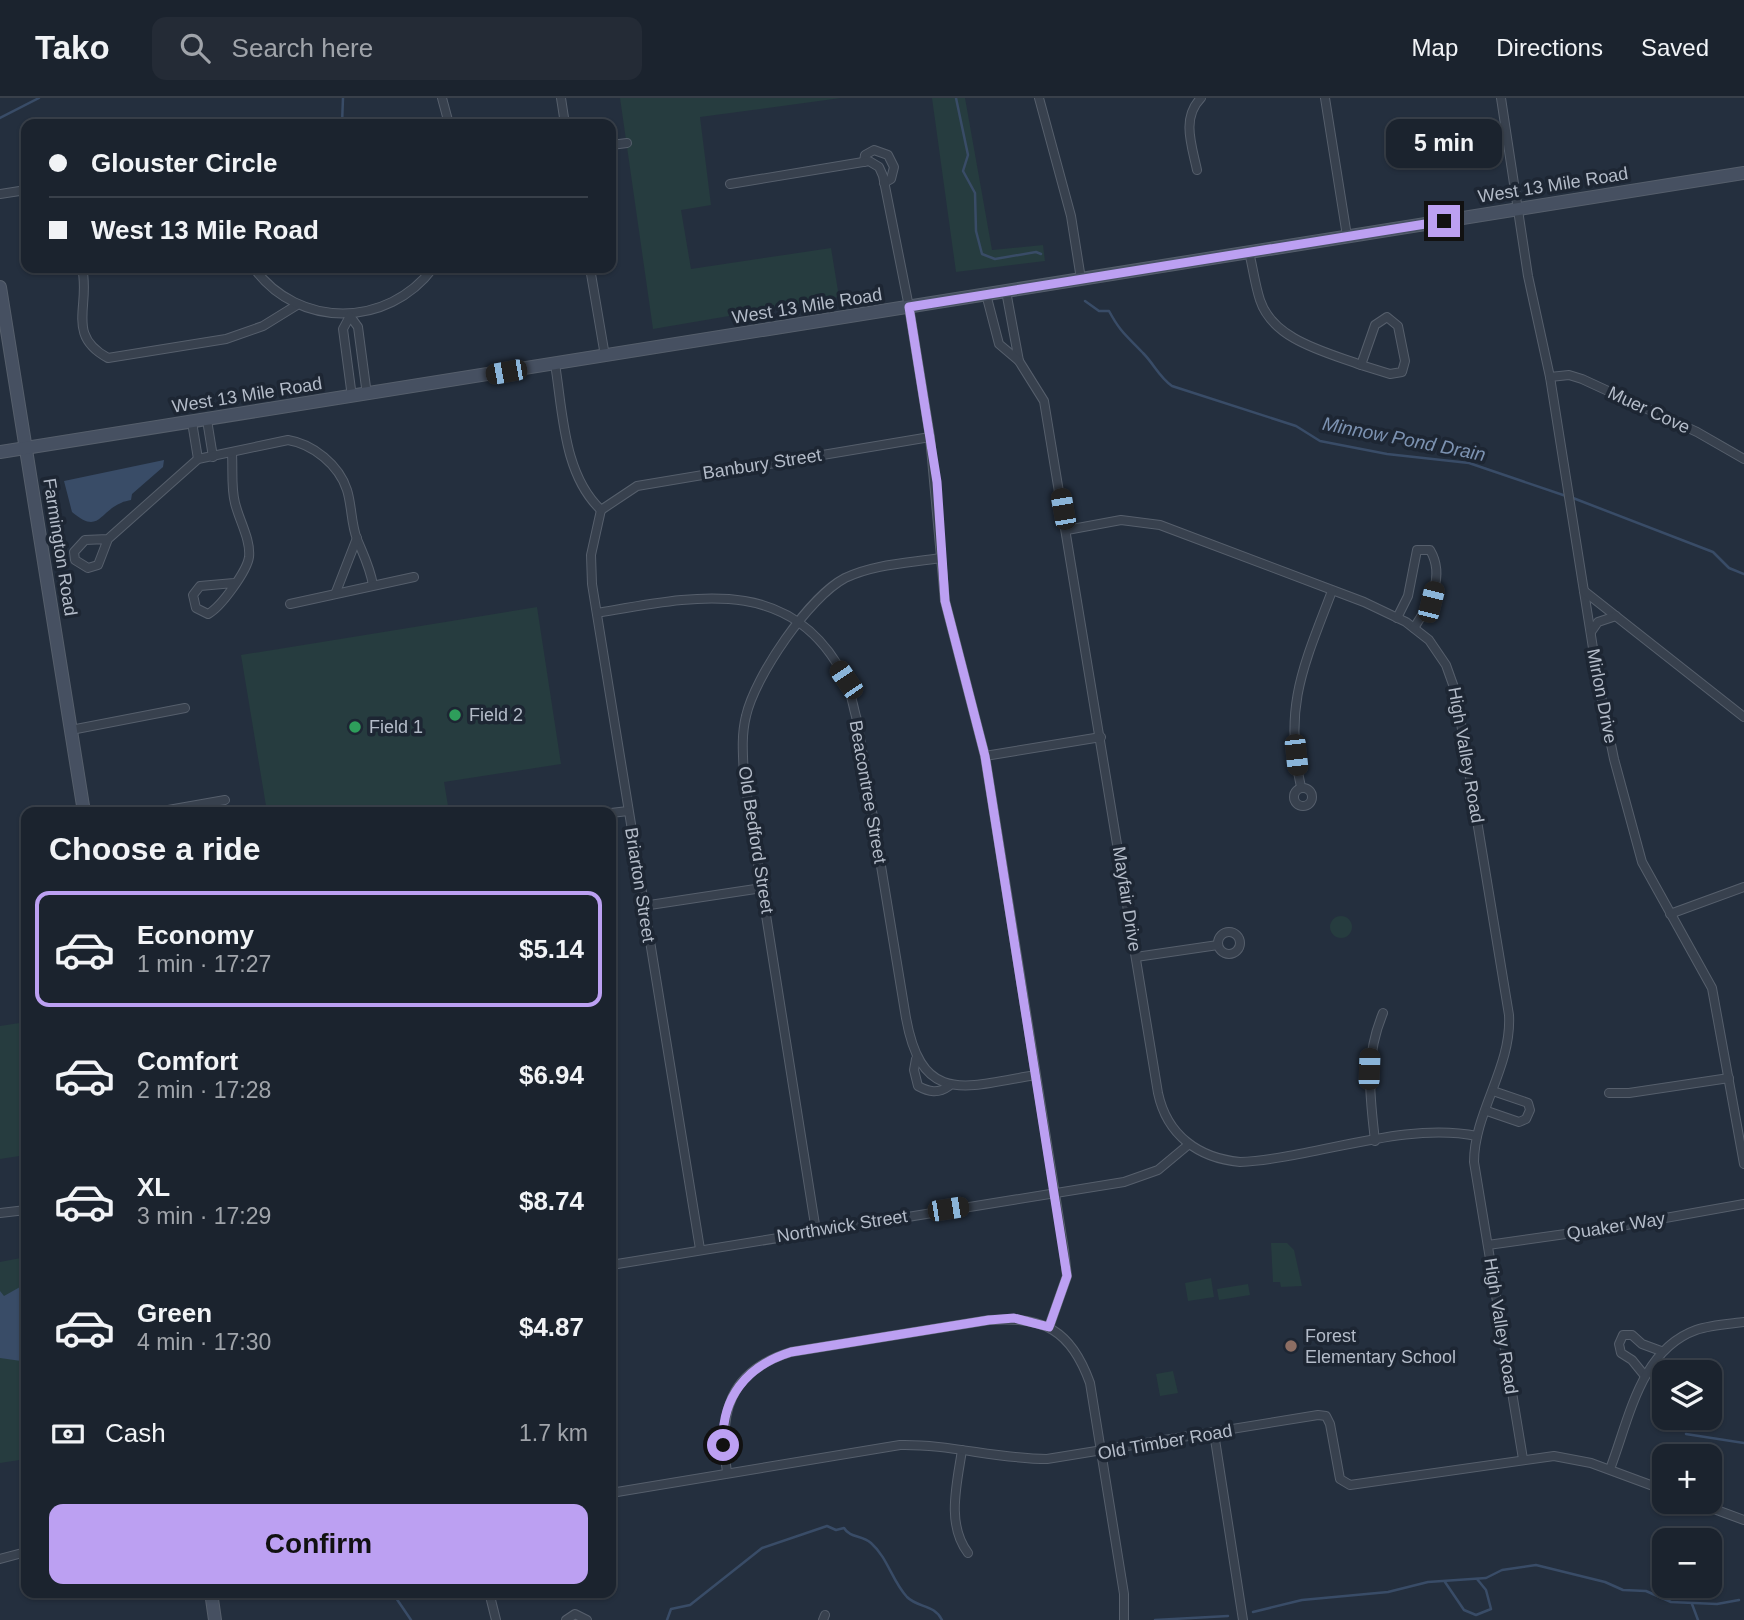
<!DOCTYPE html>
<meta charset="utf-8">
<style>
body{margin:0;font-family:Helvetica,sans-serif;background:#242b36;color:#f1f3f6;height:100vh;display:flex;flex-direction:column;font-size:26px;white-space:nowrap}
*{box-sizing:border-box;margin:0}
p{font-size:23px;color:#a0a4aa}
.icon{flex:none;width:38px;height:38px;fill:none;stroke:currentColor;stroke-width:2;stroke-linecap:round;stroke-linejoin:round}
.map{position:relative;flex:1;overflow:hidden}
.sheet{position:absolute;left:21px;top:709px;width:595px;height:791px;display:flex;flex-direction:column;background:#1b232e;border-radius:14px;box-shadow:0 2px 5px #0004,0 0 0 2px #39404a}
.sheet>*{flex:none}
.hud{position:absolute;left:21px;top:21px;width:595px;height:154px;border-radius:14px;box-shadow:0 2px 5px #0004,0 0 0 2px #39404a;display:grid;align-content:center;height:154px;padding:0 28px;background:#1b232e}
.tools{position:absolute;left:1652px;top:1262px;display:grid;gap:14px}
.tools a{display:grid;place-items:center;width:70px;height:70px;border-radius:14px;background:#1b232e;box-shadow:0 2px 5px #0004,0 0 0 2px #39404a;font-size:35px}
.end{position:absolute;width:32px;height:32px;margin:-16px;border:9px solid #bca0f2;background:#111;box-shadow:0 0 0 4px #111}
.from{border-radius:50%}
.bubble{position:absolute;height:49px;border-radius:14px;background:#1b232e;box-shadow:0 2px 5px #0004,0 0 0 2px #39404a;font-size:23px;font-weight:600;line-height:49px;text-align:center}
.car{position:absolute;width:21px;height:42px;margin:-21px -10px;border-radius:9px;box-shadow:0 0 5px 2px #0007;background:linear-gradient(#222 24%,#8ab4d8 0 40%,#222 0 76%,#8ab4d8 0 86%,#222 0)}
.hud b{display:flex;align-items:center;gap:24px;height:66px;font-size:26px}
.hud b+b{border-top:2px solid #39404a}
.hud i{width:18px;height:18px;background:#f1f3f6}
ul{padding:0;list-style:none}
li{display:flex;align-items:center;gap:21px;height:116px;margin:0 14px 10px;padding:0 14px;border:4px solid transparent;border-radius:14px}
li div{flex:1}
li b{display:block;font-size:26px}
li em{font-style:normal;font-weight:600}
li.active{border-color:#bca0f2}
li>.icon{width:63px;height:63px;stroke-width:1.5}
h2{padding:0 28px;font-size:32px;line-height:84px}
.pay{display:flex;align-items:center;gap:18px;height:77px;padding:0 28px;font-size:26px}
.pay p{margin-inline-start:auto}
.button{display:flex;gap:14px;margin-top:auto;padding:14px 28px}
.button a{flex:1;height:80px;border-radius:14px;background:#bca0f2;color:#111;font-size:28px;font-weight:600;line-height:80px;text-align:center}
header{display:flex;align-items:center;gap:42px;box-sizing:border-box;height:98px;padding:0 35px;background:#1b232e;border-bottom:2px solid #39404a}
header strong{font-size:33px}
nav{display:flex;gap:38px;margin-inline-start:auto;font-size:24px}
.search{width:490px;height:63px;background:#242b36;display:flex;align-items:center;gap:18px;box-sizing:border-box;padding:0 24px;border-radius:14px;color:#a0a4aa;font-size:26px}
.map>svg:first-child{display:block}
.green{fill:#263c3f}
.water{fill:#394c67}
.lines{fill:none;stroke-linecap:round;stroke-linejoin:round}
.stream{stroke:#394c67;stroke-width:2.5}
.street-casing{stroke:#565f6c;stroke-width:10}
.secondary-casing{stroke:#565f6c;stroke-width:14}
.street{stroke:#38414e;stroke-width:8}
.secondary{stroke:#465061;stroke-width:12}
.route{stroke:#bca0f2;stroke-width:9}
.leisure-dot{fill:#2e9e5b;stroke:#1d2633;stroke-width:2.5}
.education-dot{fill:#8d6e63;stroke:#1d2633;stroke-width:2.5}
.labels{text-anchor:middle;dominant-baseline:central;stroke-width:7;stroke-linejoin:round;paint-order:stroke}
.street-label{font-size:18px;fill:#b4bcc9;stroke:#1d2633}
.poi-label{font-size:18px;fill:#b4bcc9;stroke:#1d2633;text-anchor:start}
.water-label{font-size:19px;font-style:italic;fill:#7c92b1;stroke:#1d2633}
</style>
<header>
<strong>Tako</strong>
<div class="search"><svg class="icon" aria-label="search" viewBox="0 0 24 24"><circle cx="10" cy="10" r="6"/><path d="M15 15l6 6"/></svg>Search here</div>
<nav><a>Map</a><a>Directions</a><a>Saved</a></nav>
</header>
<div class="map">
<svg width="1744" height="1522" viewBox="0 0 1744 1522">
<rect width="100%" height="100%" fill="#242f3e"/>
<!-- green -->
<g class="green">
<polygon points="620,0 841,0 700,19 711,107 681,112 691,171 831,150 839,199 653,231"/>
<polygon points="932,0 965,0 992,152 1043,147 1045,163 956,174"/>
<polygon points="537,509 561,666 444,684 449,714 267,714 241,557"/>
<circle cx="1341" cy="829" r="11"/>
<polygon points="26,924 26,1057 0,1061 0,928"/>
<polygon points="1271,1145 1287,1145 1294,1152 1302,1188 1281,1189 1280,1184 1273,1184"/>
<polygon points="26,1159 26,1361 0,1365 0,1164"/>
<polygon points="1211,1180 1214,1199 1188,1203 1185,1185"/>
<polygon points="1248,1186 1250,1197 1219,1202 1217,1191"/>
<polygon points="1173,1273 1178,1295 1160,1298 1156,1276"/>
</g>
<!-- water -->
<g class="water">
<path d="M 164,362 L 163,369 L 132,396 L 131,402 C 128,403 124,403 121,405 C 99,414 99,437 72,414 L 64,383 Z"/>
<polygon points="20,1189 26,1191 26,1256 21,1263 0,1260 0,1193 4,1198"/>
</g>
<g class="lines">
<!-- stream -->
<g class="stream">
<polyline points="956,0 968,57 963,73 975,95 976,133 982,156 995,161 1036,154 1041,156"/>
<polyline points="0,20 39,0"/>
<polyline points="342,26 343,0"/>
<path d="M 1085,203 L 1099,213 L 1109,213 C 1121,235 1126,237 1143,255 C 1154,266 1159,279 1172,288 L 1296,328 L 1320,343 L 1387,356 L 1469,365 L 1566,398"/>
<polyline points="1573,400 1713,454 1729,470 1744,476"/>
<polyline points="1686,1336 1744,1345"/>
<polyline points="1445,1484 1464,1512 1476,1517 1491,1511 1486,1492 1477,1481"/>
<polyline points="392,1494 411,1522"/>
<polyline points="1692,1506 1698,1522"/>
<polyline points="1253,1514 1302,1502 1388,1494 1428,1484 1486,1480 1502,1472 1536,1467 1605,1484 1623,1492 1646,1493 1671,1504 1717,1506 1739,1502"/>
<path d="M 667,1522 L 671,1511 L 690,1507 L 762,1450 L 827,1428 L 836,1432 L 844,1430 C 850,1440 862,1437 871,1445 C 888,1460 892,1483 907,1499 C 918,1510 934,1506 942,1522"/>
<polyline points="1155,1522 1228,1518"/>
</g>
<!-- street casing -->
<g class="street-casing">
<g id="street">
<polyline points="442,0 449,26"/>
<polyline points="561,0 565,26"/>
<polyline points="1039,0 1071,118 1081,181"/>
<polyline points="1325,0 1347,138"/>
<polyline points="1501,0 1528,178 1550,279 1599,588 1614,661 1642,764 1712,890 1744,1066"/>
<polyline points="611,47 627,45"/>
<polyline points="864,64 865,57 874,52 888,57 894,69 891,81 884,85"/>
<path d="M 1197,72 C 1192,48 1181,20 1201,0"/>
<polyline points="730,86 869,63 879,69 883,78 909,209 930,339 945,503 985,658 1064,1152 1067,1178 1049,1229"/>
<polyline points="0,96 26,92"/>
<path d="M 1249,154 C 1253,170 1255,187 1260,202 C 1273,242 1326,254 1361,267"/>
<path d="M 82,170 C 91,207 65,237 108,260 L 226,241 L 263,228 L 297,207"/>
<path d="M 254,170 C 298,231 388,230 433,170"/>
<polyline points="590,170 605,258"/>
<polyline points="1006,193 1019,263"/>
<path d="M 986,196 L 999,246 L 1019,263 L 1044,303 L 1158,995 C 1167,1037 1198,1060 1240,1064 C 1316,1060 1403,1023 1477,1038"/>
<polygon points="1387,219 1398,228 1405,263 1402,274 1390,276 1361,267 1375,227"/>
<path d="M 555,266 C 563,314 563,376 601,412"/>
<polyline points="1550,279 1569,277 1582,281 1697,334 1744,361"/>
<polyline points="352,299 343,231 350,218 358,229 367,297"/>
<polyline points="207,322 213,359"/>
<polyline points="192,324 198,361"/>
<path d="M 232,356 C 233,372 231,390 235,405 C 239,422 251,442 249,459 C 247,473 221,509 208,516 L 196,510 L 193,497 L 200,488 L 234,485"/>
<polyline points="601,412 591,457 592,486 700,1151"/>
<polyline points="601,412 637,388 930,339"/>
<path d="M 1067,432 L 1121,422 L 1160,427 L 1364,504 L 1406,524 L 1429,542 L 1446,567 L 1456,595 L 1509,917 C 1512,969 1474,1014 1474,1064 L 1523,1361"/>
<path d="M 108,441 L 85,442 L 74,454 L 75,462 L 88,470 L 98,467 L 108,441 L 198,361 L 288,342 C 313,346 339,367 347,392 C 352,408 351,426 357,441 C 363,456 370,469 373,487"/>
<polyline points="1584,493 1744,619"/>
<polyline points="336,494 357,440"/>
<polyline points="290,506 414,479"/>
<path d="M 597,515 C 692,499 791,474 845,580 C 851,593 853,609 857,622 L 906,920 C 922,1008 965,989 1035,977"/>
<path d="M 1397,520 L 1408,498 L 1417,452 L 1430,452 C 1446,479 1429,507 1414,530"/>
<polyline points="1591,534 1598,524 1616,518"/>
<polyline points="71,632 185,610"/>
<polyline points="985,658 1101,639"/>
<path d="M 1301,689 C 1283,608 1304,567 1332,493"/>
<circle cx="1303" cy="699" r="9"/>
<polyline points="157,714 225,702"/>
<polyline points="611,715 628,713"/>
<polyline points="643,808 762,790"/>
<polyline points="1670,816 1744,789"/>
<circle cx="1229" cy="845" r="11"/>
<polyline points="1136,859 1218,847"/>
<path d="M 916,961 L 914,972 L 918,988 C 929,994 938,996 949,988"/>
<polyline points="1609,995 1629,995 1729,980"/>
<polyline points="1487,1013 1519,1024 1526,1021 1530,1012 1528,1005 1493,993"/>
<path d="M 1375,1043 C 1370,996 1364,961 1383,915"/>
<polyline points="0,1115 26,1112"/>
<path d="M 816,1133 L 744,678 C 743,658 741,638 746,618 C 755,578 809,499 845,480 C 874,466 909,465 940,460"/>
<polyline points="1488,1147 1615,1129 1744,1106"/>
<polyline points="611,1167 1124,1084 1158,1072 1188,1047"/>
<polyline points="1645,1278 1632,1262 1621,1255 1619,1246 1623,1237 1632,1237 1642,1246 1661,1253"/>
<polyline points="1214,1335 1243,1522"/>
<path d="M 962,1352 C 957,1386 946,1426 968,1455"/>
<path d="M 1610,1371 C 1629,1322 1640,1252 1696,1232 C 1710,1227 1728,1226 1744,1224"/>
<path d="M 727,1374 C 718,1315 729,1273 791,1254 L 989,1222 C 1044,1218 1071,1232 1090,1285 L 1124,1496 L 1124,1522"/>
<path d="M 611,1395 L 900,1347 C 950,1346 997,1361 1047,1361 L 1318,1317 L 1326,1318 L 1330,1326 L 1340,1381 L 1350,1387 L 1554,1358 L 1591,1365 L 1664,1392"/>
<polyline points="1695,1404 1744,1422"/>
<polyline points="0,1461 26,1454"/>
<polyline points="489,1494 496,1522"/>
<polyline points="566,1522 575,1516 587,1522"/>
<polyline points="823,1522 825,1517"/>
</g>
</g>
<!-- secondary casing -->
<g class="secondary-casing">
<g id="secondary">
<polyline points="0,189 84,714"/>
<polyline points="0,354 1744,75"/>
<polyline points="211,1494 215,1522"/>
</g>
</g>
<!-- street -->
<use href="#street" class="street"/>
<!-- secondary -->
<use href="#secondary" class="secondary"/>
</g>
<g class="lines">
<!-- route -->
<path class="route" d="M 723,1347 C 721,1300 746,1268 791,1254 L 989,1222 L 1014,1220 L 1049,1229 L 1067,1178 L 985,658 L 945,503 L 937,384 L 909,209 L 1444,123"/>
</g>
<!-- markers -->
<g class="leisure-dot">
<circle cx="455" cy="617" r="7"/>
<circle cx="355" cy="629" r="7"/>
</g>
<circle class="education-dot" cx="1291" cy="1248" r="7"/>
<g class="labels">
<!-- street labels -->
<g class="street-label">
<text transform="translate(1553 87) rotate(-9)">West 13 Mile Road</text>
<text transform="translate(807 208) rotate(-9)">West 13 Mile Road</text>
<text transform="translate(247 297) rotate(-9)">West 13 Mile Road</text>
<text transform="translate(1649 312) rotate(25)">Muer Cove</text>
<text transform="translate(762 366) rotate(-9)">Banbury Street</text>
<text transform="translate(60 449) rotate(81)">Farmington Road</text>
<text transform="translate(1602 598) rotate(79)">Mirlon Drive</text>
<text transform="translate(1466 657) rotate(80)">High Valley Road</text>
<text transform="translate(868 694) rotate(80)">Beacontree Street</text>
<text transform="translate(756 742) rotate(81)">Old Bedford Street</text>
<text transform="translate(640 787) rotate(81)">Briarton Street</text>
<text transform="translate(1127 801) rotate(81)">Mayfair Drive</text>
<text transform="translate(842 1128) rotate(-9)">Northwick Street</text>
<text transform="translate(1616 1128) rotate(-9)">Quaker Way</text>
<text transform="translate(1501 1228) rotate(81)">High Valley Road</text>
<text transform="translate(1165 1344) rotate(-10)">Old Timber Road</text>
</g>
<!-- poi labels -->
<g class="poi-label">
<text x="469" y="617">Field 2</text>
<text x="369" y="629">Field 1</text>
<text x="1305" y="1238">Forest<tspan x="1305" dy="21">Elementary School</tspan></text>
</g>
<!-- water labels -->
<g class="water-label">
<text transform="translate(1404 341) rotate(11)">Minnow Pond Drain</text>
</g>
</g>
</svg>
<div class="tools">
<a><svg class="icon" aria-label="layers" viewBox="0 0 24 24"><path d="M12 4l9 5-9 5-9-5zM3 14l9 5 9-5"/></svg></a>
<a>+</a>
<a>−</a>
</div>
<i class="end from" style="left:723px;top:1347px"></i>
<i class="end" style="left:1444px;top:123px"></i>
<div class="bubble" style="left:1386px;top:21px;width:116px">5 min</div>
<i class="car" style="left:506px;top:274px;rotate:260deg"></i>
<i class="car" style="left:1063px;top:411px;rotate:350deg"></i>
<i class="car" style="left:1431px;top:504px;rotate:14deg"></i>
<i class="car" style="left:846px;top:582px;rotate:326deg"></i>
<i class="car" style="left:1296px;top:657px;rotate:174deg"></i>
<i class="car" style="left:1369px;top:971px;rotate:2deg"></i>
<i class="car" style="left:948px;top:1111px;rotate:81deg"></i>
<div class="hud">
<b><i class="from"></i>Glouster Circle</b>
<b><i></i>West 13 Mile Road</b>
</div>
<section class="sheet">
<h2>Choose a ride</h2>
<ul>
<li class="active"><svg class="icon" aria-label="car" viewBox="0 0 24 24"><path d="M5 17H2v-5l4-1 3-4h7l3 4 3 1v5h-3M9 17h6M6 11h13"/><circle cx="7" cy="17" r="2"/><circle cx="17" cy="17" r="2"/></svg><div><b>Economy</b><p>1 min · 17:27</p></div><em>$5.14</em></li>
<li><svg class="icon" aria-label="car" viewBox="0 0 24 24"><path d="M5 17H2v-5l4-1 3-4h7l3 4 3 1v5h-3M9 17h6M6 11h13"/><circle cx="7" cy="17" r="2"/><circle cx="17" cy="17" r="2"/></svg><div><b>Comfort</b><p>2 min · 17:28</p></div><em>$6.94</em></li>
<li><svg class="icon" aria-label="car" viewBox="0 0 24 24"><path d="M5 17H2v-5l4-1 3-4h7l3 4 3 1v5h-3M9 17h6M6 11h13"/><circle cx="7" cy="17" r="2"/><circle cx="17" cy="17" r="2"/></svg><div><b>XL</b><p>3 min · 17:29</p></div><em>$8.74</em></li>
<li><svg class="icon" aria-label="car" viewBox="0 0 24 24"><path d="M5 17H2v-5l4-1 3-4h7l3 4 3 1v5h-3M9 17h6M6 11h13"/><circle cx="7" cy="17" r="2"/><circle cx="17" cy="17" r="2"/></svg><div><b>Green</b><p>4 min · 17:30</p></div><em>$4.87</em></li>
</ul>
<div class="pay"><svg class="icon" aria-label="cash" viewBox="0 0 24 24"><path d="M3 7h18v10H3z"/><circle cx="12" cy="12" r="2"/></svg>Cash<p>1.7 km</p></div>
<div class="button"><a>Confirm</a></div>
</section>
</div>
